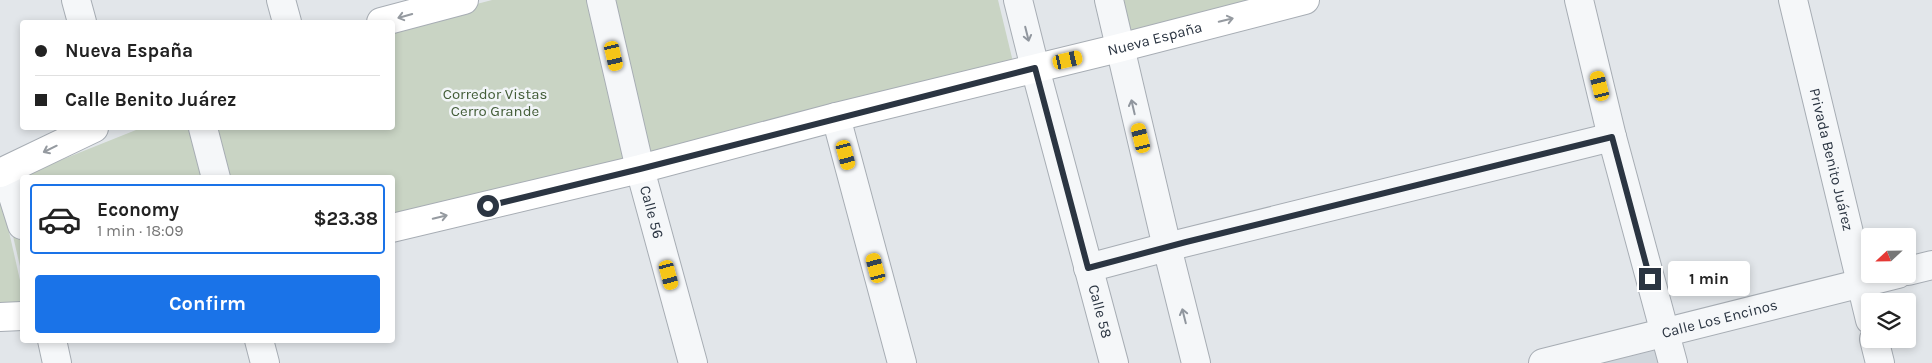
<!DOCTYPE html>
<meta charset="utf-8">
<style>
body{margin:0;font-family:Karla,sans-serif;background:#f2f2f2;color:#222;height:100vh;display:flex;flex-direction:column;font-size:19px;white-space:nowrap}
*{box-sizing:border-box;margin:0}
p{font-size:16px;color:#767676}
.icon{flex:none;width:28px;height:28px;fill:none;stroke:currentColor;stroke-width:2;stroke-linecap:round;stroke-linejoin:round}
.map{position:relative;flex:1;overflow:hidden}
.panel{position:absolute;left:20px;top:175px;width:375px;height:168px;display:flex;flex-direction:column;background:#fff;border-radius:5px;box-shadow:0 2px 8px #0003}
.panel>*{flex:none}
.hud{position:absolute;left:20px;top:20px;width:375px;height:110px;border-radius:5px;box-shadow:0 2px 8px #0003;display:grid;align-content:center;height:110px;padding:0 15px;background:#fff}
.needle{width:32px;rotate:248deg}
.tools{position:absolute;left:1861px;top:228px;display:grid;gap:10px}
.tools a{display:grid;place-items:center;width:55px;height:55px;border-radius:5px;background:#fff;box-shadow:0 2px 8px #0003;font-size:25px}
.end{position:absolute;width:22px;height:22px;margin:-11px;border:6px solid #2b3542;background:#fff;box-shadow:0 0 0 2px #fff}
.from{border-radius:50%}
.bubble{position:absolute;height:35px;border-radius:5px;background:#fff;box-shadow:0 2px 8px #0003;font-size:16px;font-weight:700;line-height:35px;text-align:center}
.car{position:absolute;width:15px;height:30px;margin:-15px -8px;border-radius:6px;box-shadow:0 0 4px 1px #0007;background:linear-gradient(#f5c518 24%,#345 0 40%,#f5c518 0 76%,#345 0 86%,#f5c518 0)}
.hud b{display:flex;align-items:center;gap:18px;height:48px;font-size:19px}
.hud b+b{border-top:1px solid #e0e0e0}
.hud i{width:12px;height:12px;background:#222}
ul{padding:9px 0 0;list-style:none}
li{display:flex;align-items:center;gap:15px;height:70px;margin:0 10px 8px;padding:0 5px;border:2px solid #e0e0e0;border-radius:5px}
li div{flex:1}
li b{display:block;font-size:19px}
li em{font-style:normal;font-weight:700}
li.current{border-color:#1a73e8}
li>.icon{width:45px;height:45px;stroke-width:1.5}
.button{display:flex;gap:10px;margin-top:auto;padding:10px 15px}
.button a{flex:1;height:58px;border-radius:5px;background:#1a73e8;color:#fff;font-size:20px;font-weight:700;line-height:58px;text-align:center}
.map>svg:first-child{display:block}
.built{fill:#d0d6dc}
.green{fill:#c9d4c4}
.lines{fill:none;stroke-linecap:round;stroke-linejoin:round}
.street-casing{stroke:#a7adb4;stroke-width:30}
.secondary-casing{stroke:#a7adb4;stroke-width:30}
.street{stroke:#f5f7f9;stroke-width:28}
.secondary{stroke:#fff;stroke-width:28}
.oneway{stroke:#959aa0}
.oneway2{stroke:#90969e}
.route{stroke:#2b3542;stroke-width:6}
.labels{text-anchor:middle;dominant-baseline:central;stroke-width:5;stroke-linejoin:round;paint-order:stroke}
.street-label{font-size:15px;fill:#2b3542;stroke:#f2f5f8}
.park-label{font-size:15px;fill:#435d38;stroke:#f2f5f8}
</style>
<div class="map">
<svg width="1932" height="363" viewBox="0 0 1932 363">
<rect width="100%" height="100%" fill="#e2e6ea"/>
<!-- built -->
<polygon class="built" points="1655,349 1659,363 1594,363"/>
<!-- green -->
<g class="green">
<polygon points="492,0 592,0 631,175 393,229 392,178 217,177 203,128 392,128 393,26"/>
<polygon points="598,0 998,0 1014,66 637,175"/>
<polygon points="1094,0 1291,0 1106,48"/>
<polygon points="141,128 200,128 214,177 22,178 22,275 1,184"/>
<polygon points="0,192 22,289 22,312 0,313"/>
</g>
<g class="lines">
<!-- street casing -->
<g class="street-casing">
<g id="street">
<polyline points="76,0 82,22"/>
<polyline points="281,0 287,22"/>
<path id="s1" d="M 601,0 L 640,169 L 693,363"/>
<path id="s2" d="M 1018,0 L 1035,68 L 1114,363"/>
<polyline points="1109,0 1167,247 1196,363"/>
<polyline points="1579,0 1612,137 1673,363"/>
<path id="s3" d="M 1793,0 L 1870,320"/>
<polyline points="836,117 902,363"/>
<polyline points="203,128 216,178"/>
<polyline points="0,173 11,190 22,225"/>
<polyline points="1088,268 1167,247 1612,137"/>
<polyline points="1908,271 1932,265"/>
<polyline points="1874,339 1880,363"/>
<polyline points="52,340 57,363"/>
<polyline points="259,340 265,363"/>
<path id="s4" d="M 1543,363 L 1898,274"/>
</g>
</g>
<!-- secondary casing -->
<g class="secondary-casing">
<g id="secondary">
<polyline points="381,22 464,0"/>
<polyline points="0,173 94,128"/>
<path id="s5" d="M 392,228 L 640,169 L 836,117 L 1119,48 L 1305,0"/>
<polyline points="0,317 22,316"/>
</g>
</g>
<!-- street -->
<use href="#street" class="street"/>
<!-- secondary -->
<use href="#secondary" class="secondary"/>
</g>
<!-- one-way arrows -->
<defs><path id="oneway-shaft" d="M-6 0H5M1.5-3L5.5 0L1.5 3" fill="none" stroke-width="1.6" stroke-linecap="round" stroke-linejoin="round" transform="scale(1.25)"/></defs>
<g class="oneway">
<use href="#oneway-shaft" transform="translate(405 16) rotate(164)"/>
<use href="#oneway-shaft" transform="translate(1226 20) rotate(-14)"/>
<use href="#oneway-shaft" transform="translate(50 149) rotate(154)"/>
<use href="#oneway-shaft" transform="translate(440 217) rotate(-14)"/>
</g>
<g class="oneway2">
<use href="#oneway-shaft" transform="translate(1027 34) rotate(76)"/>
<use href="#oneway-shaft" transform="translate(1133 107) rotate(-103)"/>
<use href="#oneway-shaft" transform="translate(1184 316) rotate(-104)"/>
</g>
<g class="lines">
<!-- route -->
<polyline class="route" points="488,206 640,169 1035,68 1088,268 1186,242 1612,137 1650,279"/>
</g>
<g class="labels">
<!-- street labels -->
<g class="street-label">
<text stroke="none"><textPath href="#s5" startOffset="786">Nueva España</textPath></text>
<text stroke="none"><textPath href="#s3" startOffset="164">Privada Benito Juárez</textPath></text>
<text stroke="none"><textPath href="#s1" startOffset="218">Calle 56</textPath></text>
<text stroke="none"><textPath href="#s2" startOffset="322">Calle 58</textPath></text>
<text stroke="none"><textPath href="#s4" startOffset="182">Calle Los Encinos</textPath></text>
</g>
<!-- park labels -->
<g class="park-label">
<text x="495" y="94">Corredor Vistas<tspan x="495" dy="17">Cerro Grande</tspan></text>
</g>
</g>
</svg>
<div class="tools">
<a><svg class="needle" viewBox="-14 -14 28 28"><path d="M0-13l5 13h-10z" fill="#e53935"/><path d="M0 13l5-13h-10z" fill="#767676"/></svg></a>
<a><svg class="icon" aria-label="layers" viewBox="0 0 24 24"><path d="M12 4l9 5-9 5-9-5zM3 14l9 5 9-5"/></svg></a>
</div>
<i class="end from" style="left:488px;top:206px"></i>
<i class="end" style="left:1650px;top:279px"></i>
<div class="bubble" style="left:1668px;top:261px;width:82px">1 min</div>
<i class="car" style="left:614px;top:56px;rotate:167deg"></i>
<i class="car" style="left:1068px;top:60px;rotate:77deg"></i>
<i class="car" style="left:1600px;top:86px;rotate:346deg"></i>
<i class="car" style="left:1141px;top:138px;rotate:346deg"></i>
<i class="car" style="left:846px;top:155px;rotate:165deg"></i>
<i class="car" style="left:876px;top:268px;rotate:345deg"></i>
<i class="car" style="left:669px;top:275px;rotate:165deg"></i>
<div class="hud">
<b><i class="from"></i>Nueva España</b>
<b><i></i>Calle Benito Juárez</b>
</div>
<section class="panel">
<ul>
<li class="current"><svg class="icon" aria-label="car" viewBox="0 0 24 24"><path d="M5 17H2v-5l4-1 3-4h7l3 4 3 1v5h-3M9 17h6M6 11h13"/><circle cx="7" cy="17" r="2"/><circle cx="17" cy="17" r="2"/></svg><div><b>Economy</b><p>1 min · 18:09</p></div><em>$23.38</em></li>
</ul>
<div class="button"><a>Confirm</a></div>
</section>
</div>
